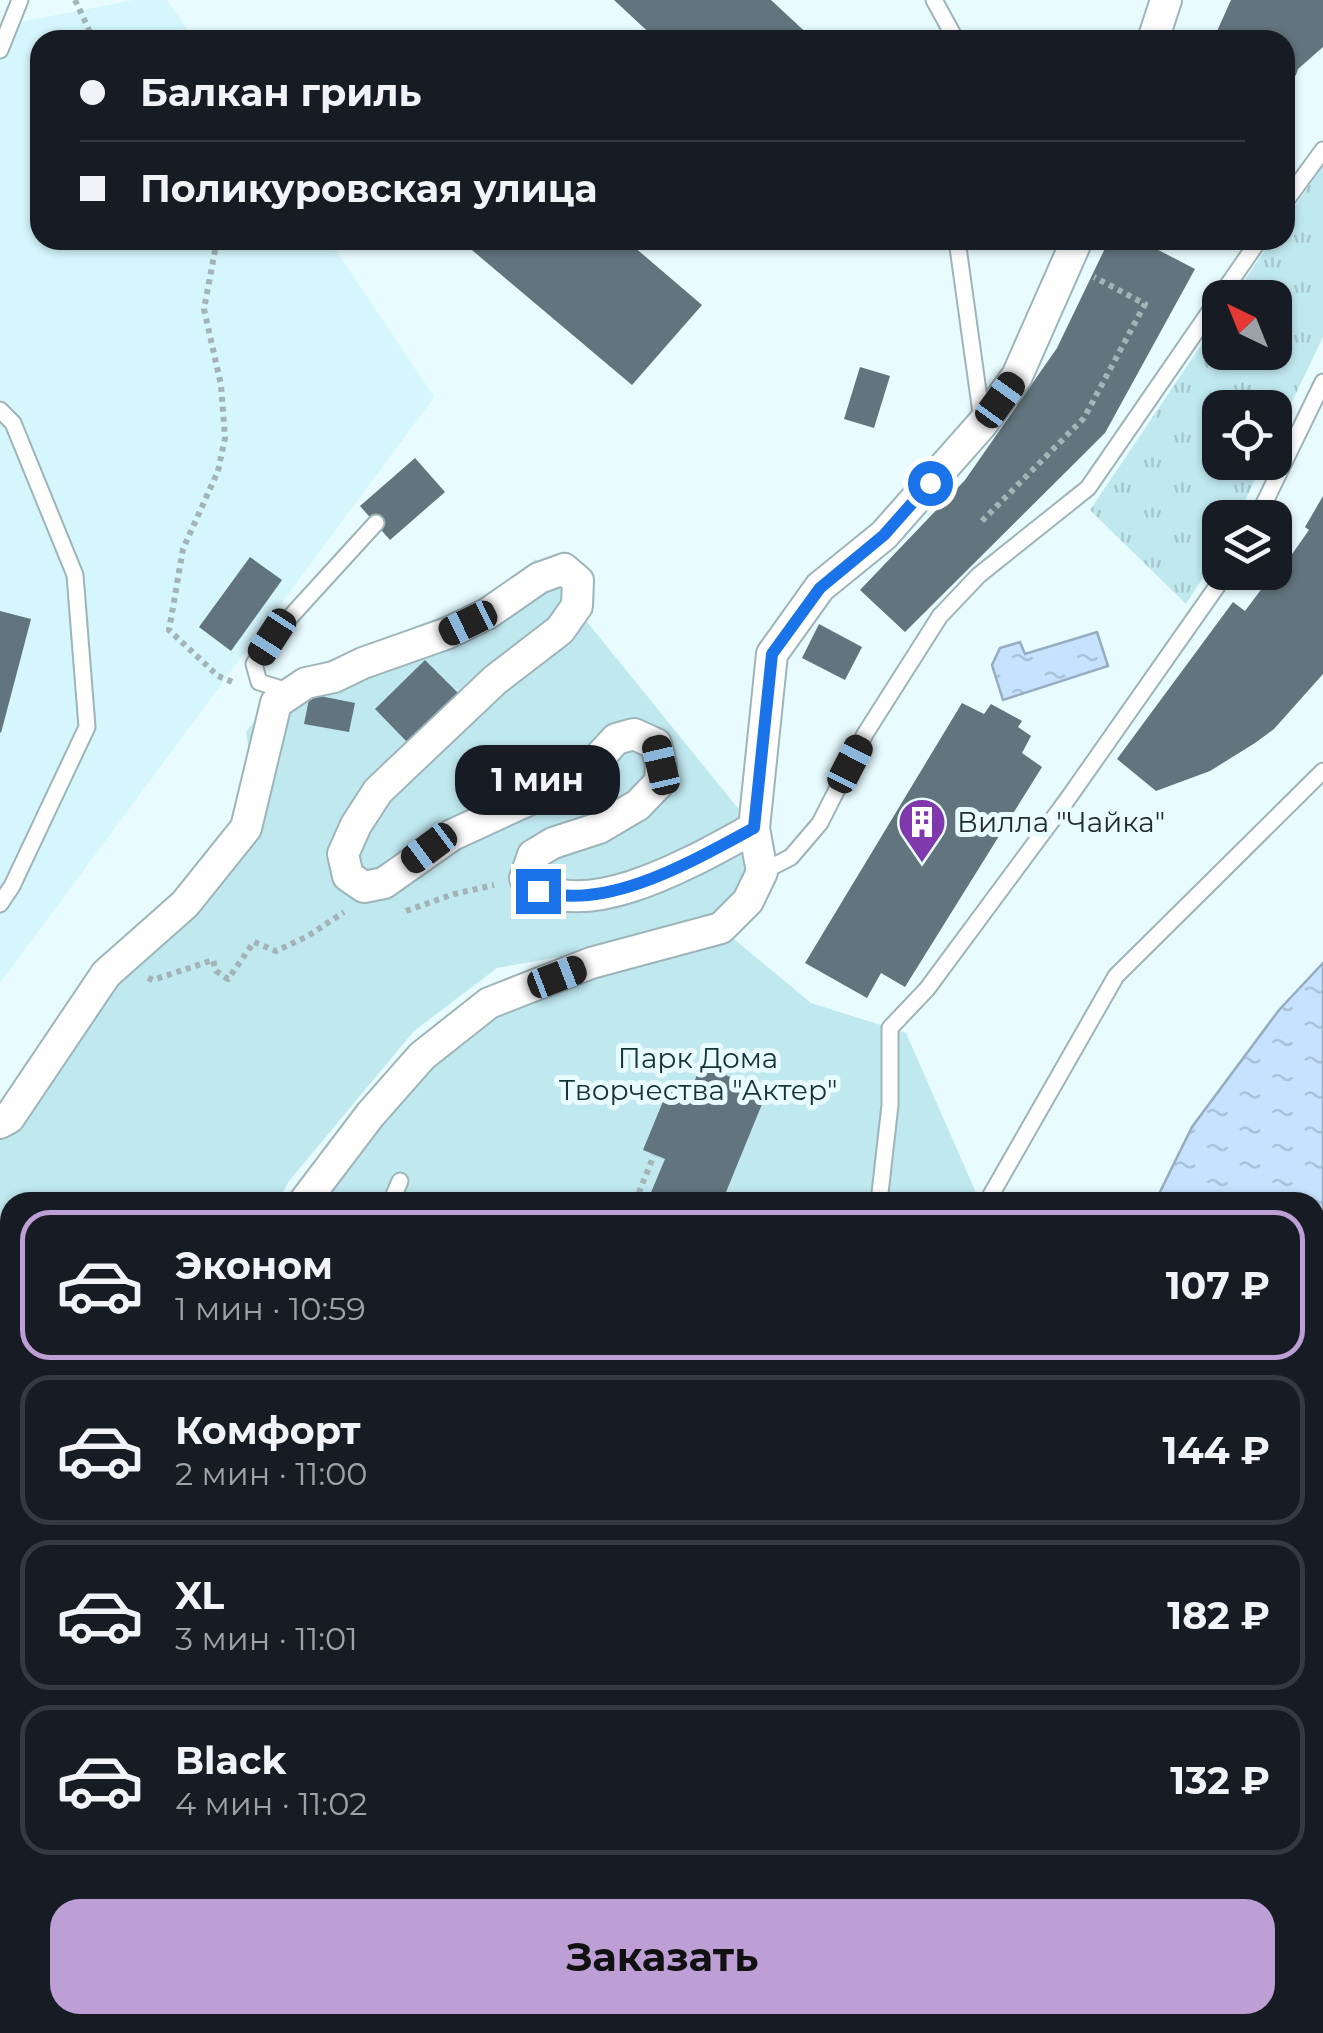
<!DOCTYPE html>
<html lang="ru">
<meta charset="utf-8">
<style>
body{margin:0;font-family:Montserrat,sans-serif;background:#20242c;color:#f1f3f6;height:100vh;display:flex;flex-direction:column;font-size:38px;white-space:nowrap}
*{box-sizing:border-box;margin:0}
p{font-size:32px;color:#9ea1a6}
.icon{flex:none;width:55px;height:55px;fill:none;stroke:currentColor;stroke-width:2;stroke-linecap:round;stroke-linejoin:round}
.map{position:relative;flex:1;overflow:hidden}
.drawer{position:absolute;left:0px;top:1192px;width:1325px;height:842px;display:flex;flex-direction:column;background:#171b24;border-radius:30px 30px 0 0;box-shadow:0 2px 8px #0004}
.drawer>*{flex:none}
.banner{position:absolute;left:30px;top:30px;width:1265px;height:220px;border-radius:30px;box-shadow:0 2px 8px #0004;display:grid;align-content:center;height:220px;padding:0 50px;background:#171b24}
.needle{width:65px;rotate:317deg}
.tools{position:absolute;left:1202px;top:280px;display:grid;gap:20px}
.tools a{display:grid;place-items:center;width:90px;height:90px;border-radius:20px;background:#171b24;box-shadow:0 2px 8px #0004;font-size:50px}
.end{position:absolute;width:45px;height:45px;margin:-22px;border:12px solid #1a73e8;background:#fff;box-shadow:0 0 0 5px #fff}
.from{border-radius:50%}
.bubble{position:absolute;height:70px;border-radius:30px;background:#171b24;box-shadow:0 2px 8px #0004;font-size:32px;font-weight:700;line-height:70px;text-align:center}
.car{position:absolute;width:30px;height:60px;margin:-30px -15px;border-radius:12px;box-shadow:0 0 8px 2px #0007;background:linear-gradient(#222 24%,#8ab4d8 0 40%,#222 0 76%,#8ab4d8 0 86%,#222 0)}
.banner b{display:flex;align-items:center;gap:35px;height:95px;font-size:38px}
.banner b+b{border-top:2px solid #363941}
.banner i{width:25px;height:25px;background:#f1f3f6}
ul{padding:18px 0 0;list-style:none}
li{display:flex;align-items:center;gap:30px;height:150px;margin:0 20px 15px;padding:0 30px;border:5px solid #363941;border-radius:30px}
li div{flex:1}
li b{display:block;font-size:38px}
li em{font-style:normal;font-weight:700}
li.current{border-color:#be9fd5}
li>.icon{width:90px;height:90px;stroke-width:1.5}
.cta{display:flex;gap:20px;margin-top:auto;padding:20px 50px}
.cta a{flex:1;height:115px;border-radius:30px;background:#be9fd5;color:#111;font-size:40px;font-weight:700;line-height:115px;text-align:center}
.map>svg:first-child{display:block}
.built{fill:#d4f6fc}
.grass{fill:url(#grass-tufts)}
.park{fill:#c0e8ef}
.water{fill:url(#water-ripples);stroke:#96acc0;stroke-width:2.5}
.building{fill:#62747d}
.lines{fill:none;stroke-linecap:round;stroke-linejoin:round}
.lane-casing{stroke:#9db4b8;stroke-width:19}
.street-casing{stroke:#9db4b8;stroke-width:34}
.path{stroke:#a3b3b6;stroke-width:6;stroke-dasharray:5 5;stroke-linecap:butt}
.lane{stroke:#fff;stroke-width:15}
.street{stroke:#fff;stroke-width:30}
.route{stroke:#1a73e8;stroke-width:12}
.labels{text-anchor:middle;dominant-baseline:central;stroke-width:10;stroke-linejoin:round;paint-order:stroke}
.poi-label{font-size:28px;fill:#242d2e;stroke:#e8fbff;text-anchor:start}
.park-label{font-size:28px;fill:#153338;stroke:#e8fbff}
</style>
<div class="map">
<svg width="1323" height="2033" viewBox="0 0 1323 2033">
<defs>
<pattern id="grass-tufts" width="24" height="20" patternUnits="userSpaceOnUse" patternTransform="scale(2.5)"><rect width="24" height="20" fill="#c0e8ef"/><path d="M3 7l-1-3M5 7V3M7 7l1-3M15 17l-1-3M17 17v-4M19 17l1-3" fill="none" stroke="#a5c7cd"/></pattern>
<pattern id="water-ripples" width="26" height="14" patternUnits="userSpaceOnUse" patternTransform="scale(2.5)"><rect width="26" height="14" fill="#c7e2ff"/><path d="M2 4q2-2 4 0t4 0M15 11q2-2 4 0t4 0" fill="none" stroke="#abc2db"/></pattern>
</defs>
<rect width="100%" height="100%" fill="#e8fbff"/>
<!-- built -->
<polygon class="built" points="134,0 167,0 194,40 40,40 40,240 329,240 434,397 0,983 0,26"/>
<!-- grass -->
<g class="grass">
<polygon points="1323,165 1323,337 1275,437 1275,408 1220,408 1220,462 1263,463 1237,517 1220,518 1220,551 1186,604 1090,510 1220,317 1220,352 1275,352 1275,298 1233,297 1272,240 1285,240 1285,221"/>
<polygon points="293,2025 528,2025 540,2029 538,2033 289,2033"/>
</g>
<!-- park -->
<polygon class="park" points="536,559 754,828 762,872 722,929 811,1003 906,1033 980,1202 322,1202 410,1083 495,1016 714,930 497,968 414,1031 289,1181 278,1202 10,1202 10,2025 245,2025 241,2033 0,2033 0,1123 106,974 185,904 255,789 246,732 292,674 476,603"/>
<!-- water -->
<g class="water">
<polygon points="1097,632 1108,666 1003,700 992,665 1000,648 1020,642 1025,654"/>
<polygon points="1323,963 1323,2033 691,2033 693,2025 1315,2025 1315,1202 1155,1202 1192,1127 1279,1010"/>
</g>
<!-- building -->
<g class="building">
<polygon points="614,0 771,0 814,40 657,40"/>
<polygon points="1231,0 1323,0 1323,47 1298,69 1296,75 1285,85 1285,40 1213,40"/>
<polygon points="460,240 626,240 702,305 632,385"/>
<polygon points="1109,240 1139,240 1195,269 1105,433 905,632 860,590 965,480 1057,348"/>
<polygon points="860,367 890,376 874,428 844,419"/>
<polygon points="415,458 445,492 390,540 360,506"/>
<polygon points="1323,496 1323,674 1274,729 1255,743 1210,771 1156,791 1117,759 1233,602 1245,611 1287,555 1290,557 1309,530 1305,527"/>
<polygon points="250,557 282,580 231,651 199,627"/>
<polygon points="0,611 31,619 1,733 0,732"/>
<polygon points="819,624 862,647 845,680 802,658"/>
<polygon points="425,660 459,694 408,743 375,709"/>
<polygon points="310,694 355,703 349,732 304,724"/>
<polygon points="962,703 984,714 991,704 1022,721 1018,727 1031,736 1022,753 1042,767 905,987 881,973 867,998 805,963"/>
<polygon points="470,757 481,768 467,781 456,770"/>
<polygon points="701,1065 767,1092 722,1202 647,1202 665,1159 643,1150 671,1082 691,1090"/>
</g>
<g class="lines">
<!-- lane casing -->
<g class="lane-casing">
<g id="lane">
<polyline points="934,0 956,40"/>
<polyline points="0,50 20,0"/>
<polyline points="1285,202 1323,150"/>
<polyline points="957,240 982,420"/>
<polyline points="0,410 13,423 75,575 87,727 12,886 0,904"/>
<polyline points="1257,518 1323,382"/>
<polyline points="291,692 259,682 254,664 272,637 376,523"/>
<polyline points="762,872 791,857 820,823 865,734 940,616 979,575 1088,488 1259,240"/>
<polyline points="391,1202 400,1181"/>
<polyline points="879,1202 890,1105 890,1028 927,989 1067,800 1227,572"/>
<polyline points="987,1202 1116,976 1323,771"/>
</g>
</g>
<!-- street casing -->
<g class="street-casing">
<g id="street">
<polyline points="1153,40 1166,0"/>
<path d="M 0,1123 L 9,1118 L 106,974 L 185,904 L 246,828 L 276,703 L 306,683 L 334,677 L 363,663 L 448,633 L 487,614 L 539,578 L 564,569 L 578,581 L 577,606 L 560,630 L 495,680 L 378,791 L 356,825 L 343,854 L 348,876 L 364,887 L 384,883 L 452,835 L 583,775 L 616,739 L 634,734 L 656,744 L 661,765 L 660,782 L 638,805 L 599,828 L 553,843 L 533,855 L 525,878 C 580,930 699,858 754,828"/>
<polyline points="304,1202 370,1115 422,1056 489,1003 591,963 721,928 748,901 762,872 754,828 772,654 820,587 884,535 982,424 1017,376 1077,240"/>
<polyline points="269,2033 273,2025"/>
</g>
</g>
<!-- path -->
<g class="path">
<polyline points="75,0 90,32 99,40"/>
<polyline points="217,240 204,309 221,385 225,438 218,471 183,549 169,630 218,676 235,683"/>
<polyline points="982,521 1084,418 1145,304 1094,277"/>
<polyline points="406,911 454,894 494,885"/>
<polyline points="148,978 153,980 213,960 216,971 228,979 254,942 276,951 308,936 344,912"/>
<polyline points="635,1202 654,1155"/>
<polyline points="433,2033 440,2025"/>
</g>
<!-- lane -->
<use href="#lane" class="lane"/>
<!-- street -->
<use href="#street" class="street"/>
</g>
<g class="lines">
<!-- route -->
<path class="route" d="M 538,891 C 608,912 694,860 754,828 L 772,654 L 820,588 L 884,535 L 930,483"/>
</g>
<!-- icons -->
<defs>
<g id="building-pin" transform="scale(2.5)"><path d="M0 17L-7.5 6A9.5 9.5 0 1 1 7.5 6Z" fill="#8039ac" stroke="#e8fbff"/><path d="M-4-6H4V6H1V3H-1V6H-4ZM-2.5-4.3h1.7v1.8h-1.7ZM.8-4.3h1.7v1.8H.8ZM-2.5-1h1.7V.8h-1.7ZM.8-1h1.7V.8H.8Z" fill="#fff"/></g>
</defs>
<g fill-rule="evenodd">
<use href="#building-pin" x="922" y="822"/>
</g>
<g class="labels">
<!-- poi labels -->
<g class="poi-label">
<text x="957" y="822">Вилла "Чайка"</text>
</g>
<!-- park labels -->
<g class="park-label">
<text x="698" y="1058">Парк Дома<tspan x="698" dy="32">Творчества "Актер"</tspan></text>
</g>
</g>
</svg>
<div class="tools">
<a><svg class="needle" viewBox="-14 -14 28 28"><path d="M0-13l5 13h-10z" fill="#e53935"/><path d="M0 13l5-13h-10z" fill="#9ea1a6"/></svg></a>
<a><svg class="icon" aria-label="locate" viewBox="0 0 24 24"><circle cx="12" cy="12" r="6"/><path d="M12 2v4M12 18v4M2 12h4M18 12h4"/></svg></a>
<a><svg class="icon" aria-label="layers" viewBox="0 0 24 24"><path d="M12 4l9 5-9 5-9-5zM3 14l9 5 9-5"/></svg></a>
</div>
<i class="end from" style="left:930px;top:483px"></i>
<i class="end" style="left:538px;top:891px"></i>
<div class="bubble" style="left:455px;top:745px;width:165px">1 мин</div>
<i class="car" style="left:1000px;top:400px;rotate:36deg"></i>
<i class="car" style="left:468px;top:623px;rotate:244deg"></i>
<i class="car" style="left:272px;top:637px;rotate:213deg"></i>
<i class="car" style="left:850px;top:764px;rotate:27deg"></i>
<i class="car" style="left:661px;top:765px;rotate:347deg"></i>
<i class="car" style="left:429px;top:848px;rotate:233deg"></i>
<i class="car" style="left:557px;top:977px;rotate:69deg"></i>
<div class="banner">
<b><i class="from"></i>Балкан гриль</b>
<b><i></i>Поликуровская улица</b>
</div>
<section class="drawer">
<ul>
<li class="current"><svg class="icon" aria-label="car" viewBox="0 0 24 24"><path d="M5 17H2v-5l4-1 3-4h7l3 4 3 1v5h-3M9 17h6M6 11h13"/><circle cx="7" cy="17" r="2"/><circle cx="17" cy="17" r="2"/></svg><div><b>Эконом</b><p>1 мин · 10:59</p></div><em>107 ₽</em></li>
<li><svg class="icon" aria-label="car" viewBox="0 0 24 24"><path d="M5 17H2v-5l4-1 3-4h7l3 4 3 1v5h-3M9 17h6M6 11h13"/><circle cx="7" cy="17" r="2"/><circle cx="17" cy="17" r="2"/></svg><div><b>Комфорт</b><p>2 мин · 11:00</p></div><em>144 ₽</em></li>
<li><svg class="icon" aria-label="car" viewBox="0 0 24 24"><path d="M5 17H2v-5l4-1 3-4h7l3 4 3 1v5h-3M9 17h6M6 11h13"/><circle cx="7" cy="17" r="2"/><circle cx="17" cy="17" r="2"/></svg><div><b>XL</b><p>3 мин · 11:01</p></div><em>182 ₽</em></li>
<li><svg class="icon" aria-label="car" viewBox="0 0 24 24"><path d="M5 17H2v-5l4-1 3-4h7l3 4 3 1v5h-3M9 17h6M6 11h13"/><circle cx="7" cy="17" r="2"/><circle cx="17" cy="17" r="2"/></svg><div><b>Black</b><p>4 мин · 11:02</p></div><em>132 ₽</em></li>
</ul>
<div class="cta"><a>Заказать</a></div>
</section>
</div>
